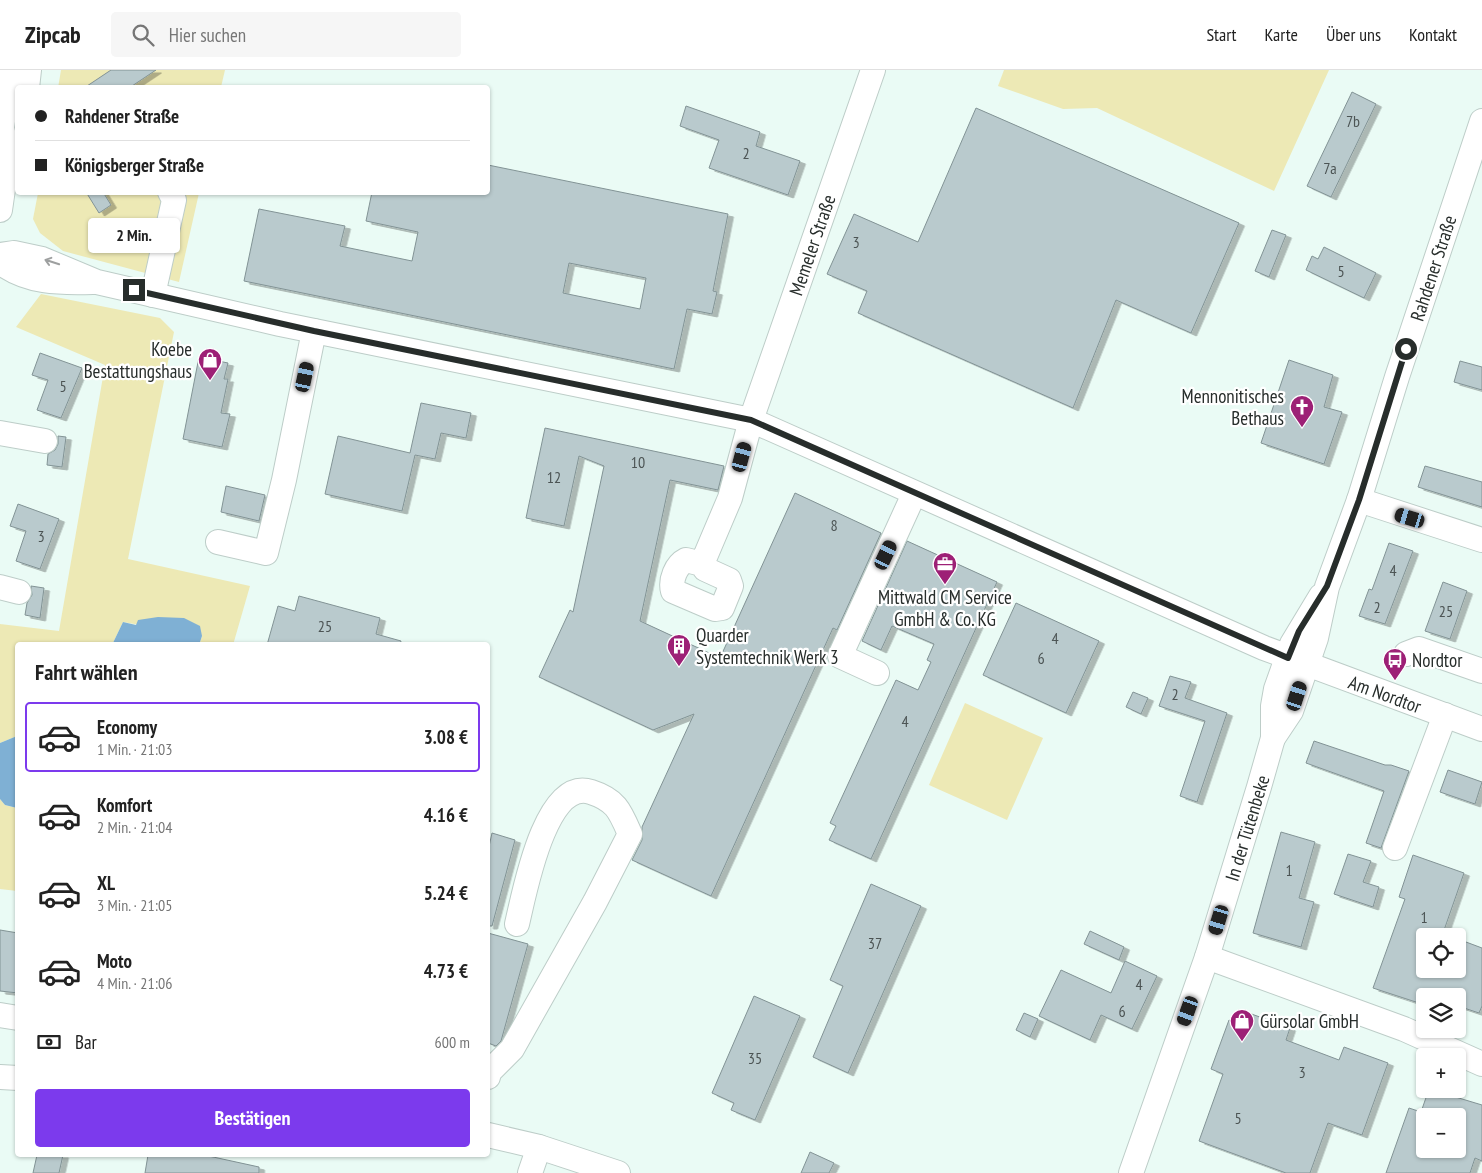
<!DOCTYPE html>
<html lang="de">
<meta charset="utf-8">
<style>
body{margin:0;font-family:"PT Sans Narrow",sans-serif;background:#f6f6f6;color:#222;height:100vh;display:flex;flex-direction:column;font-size:19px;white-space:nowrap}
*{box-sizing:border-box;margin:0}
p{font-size:16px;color:#767676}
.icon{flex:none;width:28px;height:28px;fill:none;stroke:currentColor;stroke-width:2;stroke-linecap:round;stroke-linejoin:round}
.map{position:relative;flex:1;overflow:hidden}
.panel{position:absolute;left:15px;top:572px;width:475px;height:515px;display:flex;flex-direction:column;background:#fff;border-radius:5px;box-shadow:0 1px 4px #0004}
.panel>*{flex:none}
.hud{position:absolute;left:15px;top:15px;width:475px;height:110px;border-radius:5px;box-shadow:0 1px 4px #0004;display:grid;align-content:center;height:110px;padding:0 20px;background:#fff}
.controls{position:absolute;left:1416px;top:858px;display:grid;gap:10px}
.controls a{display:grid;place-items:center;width:50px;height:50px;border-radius:5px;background:#fff;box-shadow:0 1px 4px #0004;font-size:25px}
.end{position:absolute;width:22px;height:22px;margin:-11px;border:6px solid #272d2b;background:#fff;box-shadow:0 0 0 2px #fff}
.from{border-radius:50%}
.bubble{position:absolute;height:35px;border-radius:5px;background:#fff;box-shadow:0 1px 4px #0004;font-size:16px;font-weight:800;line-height:35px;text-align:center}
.car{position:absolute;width:15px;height:30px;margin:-15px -8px;border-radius:6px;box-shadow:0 0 4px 1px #0007;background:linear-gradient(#222 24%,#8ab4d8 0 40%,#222 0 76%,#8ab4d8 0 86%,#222 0)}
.hud b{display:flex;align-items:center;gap:18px;height:48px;font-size:19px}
.hud b+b{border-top:1px solid #e0e0e0}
.hud i{width:12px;height:12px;background:#222}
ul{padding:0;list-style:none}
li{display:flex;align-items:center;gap:15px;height:70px;margin:0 10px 8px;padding:0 10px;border:2px solid transparent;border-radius:5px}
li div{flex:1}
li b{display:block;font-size:19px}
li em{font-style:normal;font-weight:800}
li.on{border-color:#7c3aed}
li>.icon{width:45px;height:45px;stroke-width:1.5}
h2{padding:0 20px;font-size:22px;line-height:60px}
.pay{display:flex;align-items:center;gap:12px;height:55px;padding:0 20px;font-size:19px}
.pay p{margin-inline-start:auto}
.primary-button{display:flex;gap:10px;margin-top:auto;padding:10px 20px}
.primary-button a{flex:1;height:58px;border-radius:5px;background:#7c3aed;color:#fff;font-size:20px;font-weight:800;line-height:58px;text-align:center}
header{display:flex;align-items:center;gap:30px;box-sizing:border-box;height:70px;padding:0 25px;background:#fff;border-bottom:1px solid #e0e0e0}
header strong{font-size:24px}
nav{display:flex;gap:28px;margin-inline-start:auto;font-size:18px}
.search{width:350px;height:45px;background:#f6f6f6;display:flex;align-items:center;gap:12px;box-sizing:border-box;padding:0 18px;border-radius:5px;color:#767676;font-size:19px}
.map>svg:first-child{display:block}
.green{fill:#ede9b5}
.water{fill:#7fb0d4}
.building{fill:#b9cacd;stroke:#829395;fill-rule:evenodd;filter:url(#shadow)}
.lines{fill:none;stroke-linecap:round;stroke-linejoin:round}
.minor-casing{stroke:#bdcdc8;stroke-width:26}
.minor{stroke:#fff;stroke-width:24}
.oneway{stroke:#9ea0a0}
.route{stroke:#272d2b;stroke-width:6}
.labels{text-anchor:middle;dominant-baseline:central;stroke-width:4.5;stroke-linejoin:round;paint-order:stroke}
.number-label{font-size:16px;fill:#4c5454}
.street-label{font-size:19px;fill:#272d2b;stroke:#fff}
.poi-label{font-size:19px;fill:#272d2b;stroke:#fff;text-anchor:start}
</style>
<header>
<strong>Zipcab</strong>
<div class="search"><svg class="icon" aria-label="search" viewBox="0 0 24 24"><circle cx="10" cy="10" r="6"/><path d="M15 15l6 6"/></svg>Hier suchen</div>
<nav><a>Start</a><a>Karte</a><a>Über uns</a><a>Kontakt</a></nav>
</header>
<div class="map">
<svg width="1482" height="1103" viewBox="0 0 1482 1103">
<defs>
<filter id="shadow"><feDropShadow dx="5.5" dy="3" stdDeviation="0" flood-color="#0004"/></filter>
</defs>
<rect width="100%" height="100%" fill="#eafbf5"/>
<!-- green -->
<g class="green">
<polygon points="61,0 225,0 221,17 58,18"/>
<polygon points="1004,0 1329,0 1274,121 1097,38 1063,39 998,16"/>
<polygon points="38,123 199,123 179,212 63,181 40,163 33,149"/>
<polygon points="41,224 160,248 174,262 128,489 250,516 233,575 199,575 202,566 123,552 112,575 18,575 17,666 0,673 0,554 59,561 105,295 16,257"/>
<polygon points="965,633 1043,668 1007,750 929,715"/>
<polygon points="0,729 5,735 17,738 17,821 0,819"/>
</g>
<!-- water -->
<g class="water">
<polygon points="158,547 184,548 200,556 202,566 199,575 112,575 123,552 136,555 138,550"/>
<polygon points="17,666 18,666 17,738 5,735 0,729 0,673"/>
</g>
<!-- building -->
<g class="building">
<polygon points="111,0 156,0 129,18 84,18"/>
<polygon points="1352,22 1376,34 1331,127 1307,116"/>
<polygon points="686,36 760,62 756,76 800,91 788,125 709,98 719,70 680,56"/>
<polygon points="976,38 1239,153 1191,263 1116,230 1073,338 858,243 867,221 827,204 854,144 918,172"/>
<path d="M 488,95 L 728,144 L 713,221 L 717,222 L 712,244 L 687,239 L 674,299 L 244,211 L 259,139 L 345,156 L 340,176 L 412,191 L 418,162 L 366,151 L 372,122 L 488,122 ZM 569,193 L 646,208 L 640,239 L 563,223 Z"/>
<polygon points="86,122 103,122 111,135 99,143"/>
<polygon points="1272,160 1286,165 1269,207 1255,201"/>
<polygon points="1324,177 1376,203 1364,228 1306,200 1312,186 1318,189"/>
<polygon points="40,283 82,298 61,348 37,340 48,310 32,305"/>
<polygon points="199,287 228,293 224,309 228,309 221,343 230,344 222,377 183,369"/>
<polygon points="1289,290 1333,305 1324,337 1342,342 1324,394 1261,373"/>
<polygon points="1460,291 1482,297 1482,320 1454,312"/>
<polygon points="421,333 471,343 466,368 441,363 435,389 415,385 402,441 325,424 338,366 410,383"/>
<polygon points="545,358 724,396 718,420 670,410 640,551 720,588 795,423 881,463 837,560 833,558 711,826 632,790 642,770 642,757 694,644 653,660 539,607 570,540 573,542 604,396 579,386 564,456 526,448"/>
<polygon points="58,366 66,367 62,397 47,395 48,384 55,380 58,374"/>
<polygon points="1425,396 1482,412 1482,437 1418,417"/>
<polygon points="226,416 265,425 259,451 221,442"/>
<polygon points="18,434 59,449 40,499 16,491 26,461 10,456"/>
<polygon points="907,471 997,512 871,789 829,770 836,756 830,753 896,610 918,620 931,592 927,590 934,574 892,556 881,580 862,571"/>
<polygon points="1389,473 1413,481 1385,554 1359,546 1369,519 1372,520"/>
<polygon points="1443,512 1467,521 1450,569 1425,561"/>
<polygon points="31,516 44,518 40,548 25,545 27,533 32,525"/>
<polygon points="299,526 380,548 376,564 401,571 400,575 267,575 278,536 295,541"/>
<polygon points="1016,533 1099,571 1066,643 983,605"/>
<polygon points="1170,606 1191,612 1185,628 1227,643 1197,732 1180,726 1205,651 1159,636"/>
<polygon points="1133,622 1148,628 1141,644 1126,637"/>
<polygon points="1314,671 1385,695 1391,695 1409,701 1381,778 1366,773 1384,721 1306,693"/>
<polygon points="1448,700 1482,712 1475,734 1440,722"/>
<polygon points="1281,762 1315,772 1299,828 1314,832 1301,877 1253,863"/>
<polygon points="492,763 515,770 492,856 488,856 488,781"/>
<polygon points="1348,784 1371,791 1363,812 1379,817 1373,837 1334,824"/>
<polygon points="1413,785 1464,803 1442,866 1425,866 1425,899 1458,899 1458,869 1482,878 1482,936 1479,943 1458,936 1458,926 1425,926 1425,935 1373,918 1405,829 1399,827"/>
<polygon points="871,814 921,836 848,1003 813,987 843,916 830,910"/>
<polygon points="0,860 18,863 18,923 0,921"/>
<polygon points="1090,861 1124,877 1119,890 1084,874"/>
<polygon points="488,863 528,874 501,971 496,976 488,973"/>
<polygon points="1125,891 1157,906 1132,959 1101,945 1090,970 1039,946 1061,900 1111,923"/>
<polygon points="754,926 800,946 755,1050 731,1040 734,1033 712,1023"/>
<polygon points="1246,942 1290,958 1286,970 1339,990 1344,977 1388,993 1362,1065 1328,1053 1310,1103 1286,1103 1199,1071 1223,1004 1211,999 1229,950 1241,955"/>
<polygon points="1024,943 1038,949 1030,967 1016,960"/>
<path d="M 1429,1019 L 1482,1035 L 1482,1091 L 1475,1088 L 1470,1103 L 1386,1103 L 1409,1038 L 1421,1042 ZM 1425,1046 L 1458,1046 L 1458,1079 L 1425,1079 Z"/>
<polygon points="810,1082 834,1093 829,1103 801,1103"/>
<polygon points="37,1085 63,1085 59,1103 33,1103"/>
<polygon points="148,1085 204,1085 259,1097 259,1103 145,1103"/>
</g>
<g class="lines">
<!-- minor casing -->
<g class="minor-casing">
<g id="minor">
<polyline points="27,18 29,0"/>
<polyline points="0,140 8,84 2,58 10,0"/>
<polyline points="0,185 14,183 42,189 97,212 280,254 751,350 1264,578 1482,659"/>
<path d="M 0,192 C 26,213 60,213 93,212"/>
<polyline points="153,225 174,130 170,122"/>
<polyline points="0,363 45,371"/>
<polyline points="1359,430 1482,470"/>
<polyline points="218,472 266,483 284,410 314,261"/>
<path d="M 702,494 L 686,490 C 676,495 670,510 673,521 L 715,539 L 722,538 L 731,516 L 729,510 L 705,499 L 702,494 L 730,428 L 751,350 L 873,0"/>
<polyline points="0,517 19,522"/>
<polyline points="1406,584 1419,579 1482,601"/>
<polyline points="877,603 840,586 914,424"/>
<polyline points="1273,668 1291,641 1316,568 1327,517 1359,430 1397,307 1482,51"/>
<polyline points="1395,778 1445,645"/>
<polyline points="1207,887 1404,959 1482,994"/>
<polyline points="0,945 18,948"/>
<polyline points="0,1007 18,1008"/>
<path d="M 488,1007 L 489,1002 L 512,979 L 595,832 L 630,764 C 620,741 616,730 591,722 C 545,707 524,825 517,854"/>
<polyline points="488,1065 539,1077 618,1103"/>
<polyline points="530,1103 539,1077"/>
<polyline points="1131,1103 1207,887 1259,717 1273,668 1273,636 1276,619 1292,574 1321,526"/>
</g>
</g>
<!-- minor -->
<use href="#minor" class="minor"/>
</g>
<!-- one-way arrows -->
<defs><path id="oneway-shaft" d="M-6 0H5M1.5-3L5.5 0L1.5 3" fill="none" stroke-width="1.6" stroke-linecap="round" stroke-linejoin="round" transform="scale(1.25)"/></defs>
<use class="oneway" href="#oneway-shaft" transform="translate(52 192) rotate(-162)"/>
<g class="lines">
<!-- route -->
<polyline class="route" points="134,220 314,261 751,350 1288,588 1299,561 1327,516 1359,430 1406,279"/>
</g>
<!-- icons -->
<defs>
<g id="shop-pin" transform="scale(1.25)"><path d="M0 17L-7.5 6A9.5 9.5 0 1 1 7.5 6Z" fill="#9d2076" stroke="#fff"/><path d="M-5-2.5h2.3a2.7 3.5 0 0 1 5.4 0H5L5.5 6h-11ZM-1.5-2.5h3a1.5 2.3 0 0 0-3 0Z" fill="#fff"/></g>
<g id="church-pin" transform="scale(1.25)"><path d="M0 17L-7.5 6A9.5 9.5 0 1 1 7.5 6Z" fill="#9d2076" stroke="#fff"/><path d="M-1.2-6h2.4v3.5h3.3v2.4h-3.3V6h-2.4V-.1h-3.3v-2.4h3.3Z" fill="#fff"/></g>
<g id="office-pin" transform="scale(1.25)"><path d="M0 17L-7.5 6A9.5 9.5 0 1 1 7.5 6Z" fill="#9d2076" stroke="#fff"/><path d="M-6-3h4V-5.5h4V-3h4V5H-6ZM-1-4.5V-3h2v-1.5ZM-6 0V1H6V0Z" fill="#fff"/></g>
<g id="building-pin" transform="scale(1.25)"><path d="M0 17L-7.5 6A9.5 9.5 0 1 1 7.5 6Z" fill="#9d2076" stroke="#fff"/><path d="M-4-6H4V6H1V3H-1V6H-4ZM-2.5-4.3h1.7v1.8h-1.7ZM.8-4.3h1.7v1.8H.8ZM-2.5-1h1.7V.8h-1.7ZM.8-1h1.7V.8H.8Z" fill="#fff"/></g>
<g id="bus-pin" transform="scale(1.25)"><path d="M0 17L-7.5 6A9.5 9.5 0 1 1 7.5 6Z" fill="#9d2076" stroke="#fff"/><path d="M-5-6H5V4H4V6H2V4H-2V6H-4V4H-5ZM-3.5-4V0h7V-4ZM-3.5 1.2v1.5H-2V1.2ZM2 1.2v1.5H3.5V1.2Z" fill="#fff"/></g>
</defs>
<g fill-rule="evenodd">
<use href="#shop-pin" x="210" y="290"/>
<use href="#church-pin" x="1302" y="337"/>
<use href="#office-pin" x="945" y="494"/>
<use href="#building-pin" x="679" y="576"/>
<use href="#bus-pin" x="1395" y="590"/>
<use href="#shop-pin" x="1242" y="951"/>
</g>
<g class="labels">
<!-- number labels -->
<g class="number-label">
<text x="1353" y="51">7b</text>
<text x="746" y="83">2</text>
<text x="1330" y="98">7a</text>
<text x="856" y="172">3</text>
<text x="1341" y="201">5</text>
<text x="63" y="316">5</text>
<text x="638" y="392">10</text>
<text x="554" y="407">12</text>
<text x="834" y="455">8</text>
<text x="41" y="466">3</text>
<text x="1393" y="500">4</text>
<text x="1377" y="537">2</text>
<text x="1446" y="541">25</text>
<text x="325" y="556">25</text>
<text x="1055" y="568">4</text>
<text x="1041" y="588">6</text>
<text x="1175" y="624">2</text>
<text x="905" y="651">4</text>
<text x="1289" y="800">1</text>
<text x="1424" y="847">1</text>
<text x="875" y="873">37</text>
<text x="1139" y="914">4</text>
<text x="1122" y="941">6</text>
<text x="755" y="988">35</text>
<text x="1302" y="1002">3</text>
<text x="1238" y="1048">5</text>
</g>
<!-- street labels -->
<g class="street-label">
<text transform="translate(812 175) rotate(-71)">Memeler Straße</text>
<text transform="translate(1433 198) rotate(-72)">Rahdener Straße</text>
<text transform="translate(1385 624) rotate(20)">Am Nordtor</text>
<text transform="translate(1247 758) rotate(-73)">In der Tütenbeke</text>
</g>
<!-- poi labels -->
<g class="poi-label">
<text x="192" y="279" text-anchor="end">Koebe<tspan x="192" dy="22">Bestattungshaus</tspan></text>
<text x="1284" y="326" text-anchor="end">Mennonitisches<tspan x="1284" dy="22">Bethaus</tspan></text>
<text x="945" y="527" text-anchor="middle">Mittwald CM Service<tspan x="945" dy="22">GmbH &amp; Co. KG</tspan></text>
<text x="696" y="565">Quarder<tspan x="696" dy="22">Systemtechnik Werk 3</tspan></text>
<text x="1412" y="590">Nordtor</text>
<text x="1260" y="951">Gürsolar GmbH</text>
</g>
</g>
</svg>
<div class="controls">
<a><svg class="icon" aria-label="locate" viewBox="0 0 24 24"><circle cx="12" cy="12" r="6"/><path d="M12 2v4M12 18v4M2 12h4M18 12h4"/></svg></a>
<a><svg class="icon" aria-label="layers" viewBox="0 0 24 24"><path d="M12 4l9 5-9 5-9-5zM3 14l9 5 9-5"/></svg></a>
<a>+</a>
<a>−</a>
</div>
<i class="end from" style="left:1406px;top:279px"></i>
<i class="end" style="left:134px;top:220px"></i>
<div class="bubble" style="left:88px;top:148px;width:92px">2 Min.</div>
<i class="car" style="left:305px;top:307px;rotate:12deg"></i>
<i class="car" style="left:742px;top:387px;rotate:15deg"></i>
<i class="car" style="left:1410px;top:448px;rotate:287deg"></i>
<i class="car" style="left:886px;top:485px;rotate:25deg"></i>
<i class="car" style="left:1297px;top:626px;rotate:18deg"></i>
<i class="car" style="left:1219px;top:850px;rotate:197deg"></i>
<i class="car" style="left:1188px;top:941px;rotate:200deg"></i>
<div class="hud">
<b><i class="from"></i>Rahdener Straße</b>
<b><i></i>Königsberger Straße</b>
</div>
<section class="panel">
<h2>Fahrt wählen</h2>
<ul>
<li class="on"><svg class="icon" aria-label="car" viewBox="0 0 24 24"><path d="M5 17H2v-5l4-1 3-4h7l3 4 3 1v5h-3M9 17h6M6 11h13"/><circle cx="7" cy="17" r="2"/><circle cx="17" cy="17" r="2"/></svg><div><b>Economy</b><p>1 Min. · 21:03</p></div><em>3.08 €</em></li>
<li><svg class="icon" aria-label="car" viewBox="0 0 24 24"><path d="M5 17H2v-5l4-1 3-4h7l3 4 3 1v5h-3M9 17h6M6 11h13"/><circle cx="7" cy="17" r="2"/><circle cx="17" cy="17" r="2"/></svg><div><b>Komfort</b><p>2 Min. · 21:04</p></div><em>4.16 €</em></li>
<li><svg class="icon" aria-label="car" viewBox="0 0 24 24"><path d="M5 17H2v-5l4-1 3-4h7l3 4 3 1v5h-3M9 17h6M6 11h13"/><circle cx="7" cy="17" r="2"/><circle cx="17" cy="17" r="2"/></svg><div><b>XL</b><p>3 Min. · 21:05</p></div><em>5.24 €</em></li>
<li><svg class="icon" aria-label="car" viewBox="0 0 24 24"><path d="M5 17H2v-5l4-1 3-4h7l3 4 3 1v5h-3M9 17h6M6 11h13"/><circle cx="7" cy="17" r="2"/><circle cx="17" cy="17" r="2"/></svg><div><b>Moto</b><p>4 Min. · 21:06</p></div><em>4.73 €</em></li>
</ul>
<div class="pay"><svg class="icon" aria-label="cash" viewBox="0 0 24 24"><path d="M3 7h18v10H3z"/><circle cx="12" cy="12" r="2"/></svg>Bar<p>600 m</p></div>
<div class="primary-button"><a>Bestätigen</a></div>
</section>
</div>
